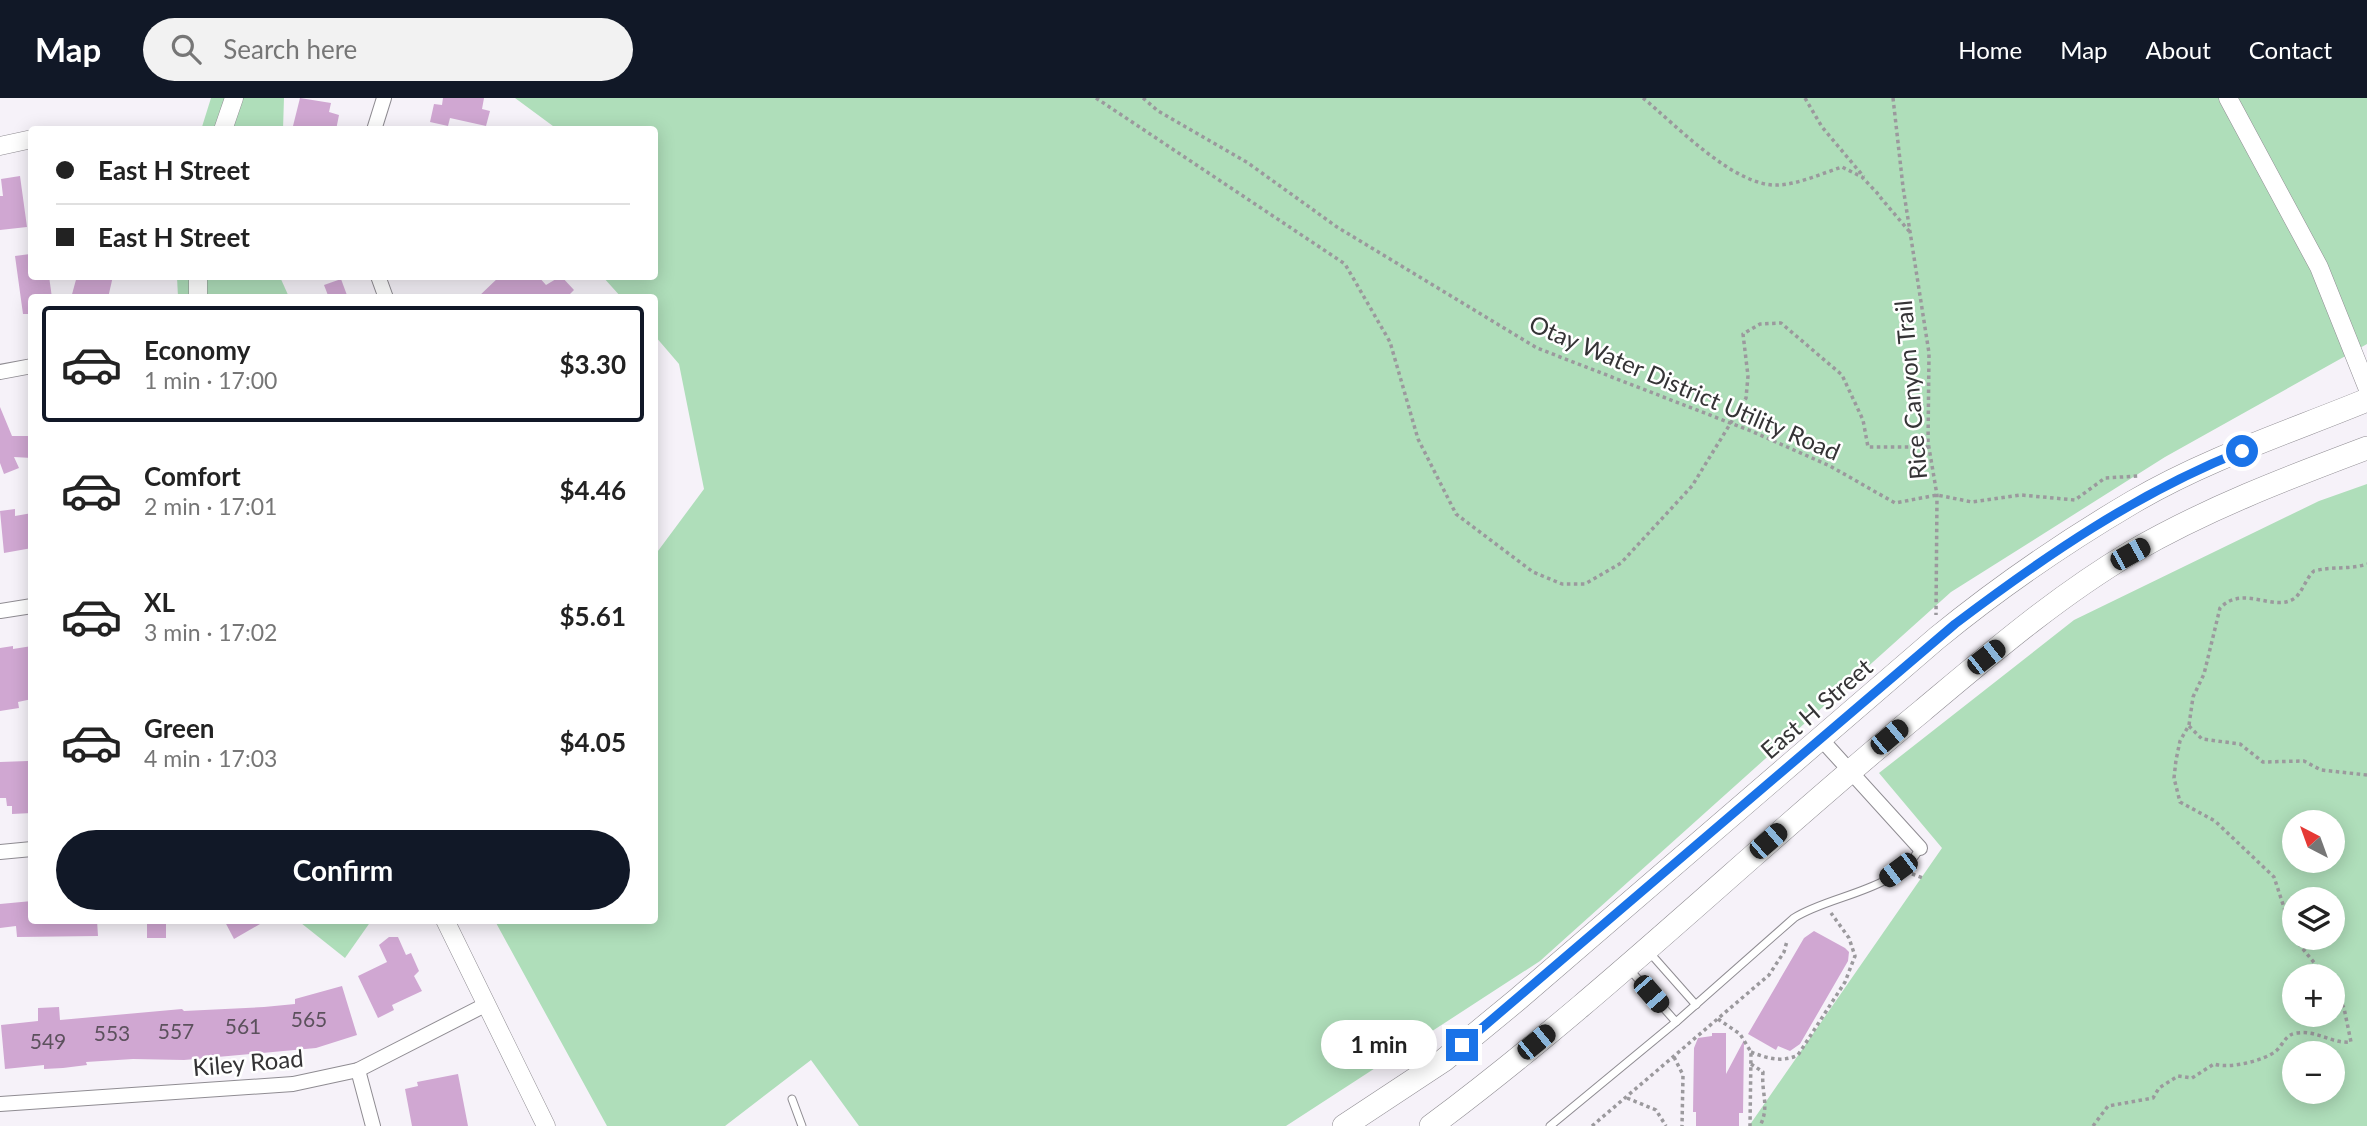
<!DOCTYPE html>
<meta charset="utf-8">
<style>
body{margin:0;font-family:Lato,sans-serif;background:#f2f2f2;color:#222;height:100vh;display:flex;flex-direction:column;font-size:26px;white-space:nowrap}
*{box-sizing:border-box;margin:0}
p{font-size:23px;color:#767676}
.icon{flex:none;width:38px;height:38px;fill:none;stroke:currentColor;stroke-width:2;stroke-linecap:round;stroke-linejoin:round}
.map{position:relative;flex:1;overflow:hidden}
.details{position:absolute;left:28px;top:196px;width:630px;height:630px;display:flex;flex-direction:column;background:#fff;border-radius:7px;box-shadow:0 4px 18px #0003}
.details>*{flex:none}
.guide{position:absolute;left:28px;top:28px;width:630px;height:154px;border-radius:7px;box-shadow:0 4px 18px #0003;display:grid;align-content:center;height:154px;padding:0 28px;background:#fff}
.needle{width:46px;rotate:319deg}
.buttons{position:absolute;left:2282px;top:712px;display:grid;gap:14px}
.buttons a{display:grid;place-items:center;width:63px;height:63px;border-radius:50%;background:#fff;box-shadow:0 4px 18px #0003;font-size:35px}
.end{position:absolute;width:32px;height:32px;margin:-16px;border:9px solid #1a73e8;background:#fff;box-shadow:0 0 0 4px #fff}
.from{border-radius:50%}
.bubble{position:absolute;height:49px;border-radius:24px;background:#fff;box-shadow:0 4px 18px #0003;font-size:23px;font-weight:700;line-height:49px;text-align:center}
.car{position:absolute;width:21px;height:42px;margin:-21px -10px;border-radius:9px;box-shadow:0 0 5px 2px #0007;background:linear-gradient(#222 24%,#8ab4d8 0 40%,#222 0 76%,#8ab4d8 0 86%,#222 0)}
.guide b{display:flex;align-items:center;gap:24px;height:66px;font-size:26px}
.guide b+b{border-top:2px solid #e0e0e0}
.guide i{width:18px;height:18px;background:#222}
ul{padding:12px 0 0;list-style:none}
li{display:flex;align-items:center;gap:21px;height:116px;margin:0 14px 10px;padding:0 14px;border:4px solid transparent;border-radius:7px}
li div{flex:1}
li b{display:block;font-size:26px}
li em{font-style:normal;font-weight:700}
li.active{border-color:#111827}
li>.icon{width:63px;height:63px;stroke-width:1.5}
.primary-button{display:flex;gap:14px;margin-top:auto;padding:14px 28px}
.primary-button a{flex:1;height:80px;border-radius:42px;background:#111827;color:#fff;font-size:28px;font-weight:700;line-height:80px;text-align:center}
header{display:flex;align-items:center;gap:42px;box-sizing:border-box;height:98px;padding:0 35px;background:#111827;color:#fff}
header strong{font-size:33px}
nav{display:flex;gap:38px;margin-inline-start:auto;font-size:24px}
.search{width:490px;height:63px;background:#f2f2f2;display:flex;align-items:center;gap:18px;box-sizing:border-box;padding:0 24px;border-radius:38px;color:#767676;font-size:26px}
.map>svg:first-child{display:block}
.green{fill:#afdeba;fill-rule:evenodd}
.building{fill:#d0a7d2}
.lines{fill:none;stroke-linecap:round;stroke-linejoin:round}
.service-casing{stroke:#8f8c92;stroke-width:9}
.minor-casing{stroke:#8f8c92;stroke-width:16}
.tertiary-casing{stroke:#8f8c92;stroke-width:19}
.primary-casing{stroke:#8f8c92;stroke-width:24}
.path{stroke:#9b999d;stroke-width:3.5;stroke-dasharray:3.5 3.5;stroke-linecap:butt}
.service{stroke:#fff;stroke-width:7}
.minor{stroke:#fff;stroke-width:14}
.tertiary{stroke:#fff;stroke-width:18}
.primary{stroke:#fff;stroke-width:23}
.route{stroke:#1a73e8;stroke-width:9}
.labels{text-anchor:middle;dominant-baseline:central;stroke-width:5;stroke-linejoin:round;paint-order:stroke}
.number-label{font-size:21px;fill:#5c515d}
.street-label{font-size:24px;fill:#353436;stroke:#fff}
</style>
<header>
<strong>Map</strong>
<div class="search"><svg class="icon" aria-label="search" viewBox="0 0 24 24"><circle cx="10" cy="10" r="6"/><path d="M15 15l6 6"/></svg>Search here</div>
<nav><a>Home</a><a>Map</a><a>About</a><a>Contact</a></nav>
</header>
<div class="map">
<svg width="2367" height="1028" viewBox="0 0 2367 1028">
<rect width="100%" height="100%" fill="#f6f2f9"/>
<!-- green -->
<g class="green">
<polygon points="211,0 284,0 283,31 201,32"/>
<polygon points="515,0 2367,0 2367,246 2165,359 1951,494 1540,863 1286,1028 859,1028 811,962 725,1028 607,1028 495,823 654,822 655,457 704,391 679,266 655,238 654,200 621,199 603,179 654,178 654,32 557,31"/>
<polygon points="177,179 280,179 289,199 178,199"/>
<path d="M 2367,386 L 2367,1028 L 1749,1028 L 1942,750 L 1879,675 L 2074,522 L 2319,403 ZM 2333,724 L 2333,763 L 2294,763 L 2294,724 ZM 2294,802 L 2333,802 L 2333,840 L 2294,840 ZM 2333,878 L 2333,917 L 2294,917 L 2294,878 ZM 2294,956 L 2333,956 L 2333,994 L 2294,994 Z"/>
<polygon points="302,822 371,822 371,823 345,860 301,825"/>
</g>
<!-- building -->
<g class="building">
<polygon points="300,0 331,5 329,14 339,17 336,32 292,32"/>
<polygon points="443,0 484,0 482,11 490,13 486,28 450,20 448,28 430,24 434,6 442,7"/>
<polygon points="20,78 27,129 0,132 0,98 3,98 1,81"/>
<polygon points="30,156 32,178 49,178 52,200 32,200 32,216 23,216 15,158"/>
<polygon points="77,178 113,178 108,200 71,200"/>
<polygon points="500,178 538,178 546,187 561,178 574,192 566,200 477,200"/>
<polygon points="341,181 348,200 329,200 324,187"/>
<polygon points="0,309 12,338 32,338 32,360 14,359 19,370 4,376 0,365"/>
<polygon points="15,411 15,418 32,415 32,450 4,455 0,413"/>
<polygon points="13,548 13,551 32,548 32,601 18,604 19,610 0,613 0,550"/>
<polygon points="28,663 32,715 12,716 12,708 7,708 6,700 0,700 0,664"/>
<polygon points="32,803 32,822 97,822 98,838 17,839 16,828 0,830 0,806"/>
<rect x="147" y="822" width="19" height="18"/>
<polygon points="224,822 267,822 234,841"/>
<polygon points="1814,833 1845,850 1849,854 1848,863 1800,946 1790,953 1778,948 1776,952 1748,936 1804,840"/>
<polygon points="389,839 398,839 406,857 411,855 419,873 414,878 422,893 392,907 394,912 378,920 358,878 387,864 379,847"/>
<polygon points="342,888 357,937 316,950 184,962 133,961 86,964 87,967 63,970 44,971 44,967 5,971 1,927 38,923 38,910 59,909 60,922 182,911 184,913 264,909 295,906 295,901"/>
<polygon points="1712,935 1726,935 1726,976 1744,942 1743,1015 1739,1015 1739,1028 1696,1028 1696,1014 1693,1014 1694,950 1698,940 1712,938"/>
<polygon points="458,976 468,1028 412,1028 405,991 418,988 417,984"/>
</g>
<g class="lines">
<!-- service casing -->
<g class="service-casing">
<g id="service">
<polyline points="1650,855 1696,907"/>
<polyline points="1630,872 1676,924"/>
<polyline points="792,1001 802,1028"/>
<path d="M 1550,1028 L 1676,924 L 1794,820 C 1832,796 1896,794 1920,750"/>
</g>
</g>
<!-- minor casing -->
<g class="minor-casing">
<g id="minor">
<polyline points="374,32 384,0"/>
<polyline points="378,178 386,200"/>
<polyline points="0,274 32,268"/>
<polyline points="0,513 32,508"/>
<polyline points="1821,641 1920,750"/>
<polyline points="0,754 32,751"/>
<polyline points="358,972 373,1028"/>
<polyline points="0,1006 293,986 358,972 485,907"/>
</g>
</g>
<!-- tertiary casing -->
<g class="tertiary-casing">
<g id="tertiary">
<polyline points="2228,0 2319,169 2367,289"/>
<polyline points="223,32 234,0"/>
<polyline points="0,48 32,41"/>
<polyline points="198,178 198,200"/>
<polyline points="445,822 546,1028"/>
</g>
</g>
<!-- primary casing -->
<g class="primary-casing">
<g id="primary">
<path d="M 1344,1028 L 1444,962 L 1518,901 L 1937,540 C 1998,490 2065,444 2133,404 C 2206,361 2289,334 2367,302"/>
<path d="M 1431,1028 C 1603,900 1756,749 1922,613 C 1989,557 2056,499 2132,454 C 2206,411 2287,380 2367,350"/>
</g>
</g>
<!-- path -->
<g class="path">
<polyline points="1096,0 1345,166 1390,244 1418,341 1456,416 1533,474 1562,486 1585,486 1621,465 1692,388 1746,300 1748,278 1743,236 1760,226 1781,225 1842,277 1863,322 1868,349 1929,349"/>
<polyline points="1143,0 1158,13 1248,65 1337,129 1537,250 1751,333 1830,368 1895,405 1937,397 1972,404 2021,397 2075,402 2105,380 2138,378"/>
<path d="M 1643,0 C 1675,26 1735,90 1779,87 C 1799,86 1823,75 1842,69 L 1862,79 L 1880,98"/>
<polyline points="1805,0 1822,29 1864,79"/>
<polyline points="1893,0 1903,89 1929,255 1928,344 1937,397 1936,517"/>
<polyline points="1880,99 1909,133"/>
<polyline points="2189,628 2202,641 2240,646 2263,664 2304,663 2321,672 2367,677"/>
<polyline points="1912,776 1923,780"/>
<path d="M 2294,840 L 2274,779 L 2215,723 L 2180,704 L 2174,680 L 2176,662 L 2180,643 L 2189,627 L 2193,599 L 2204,576 L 2220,510 C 2243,486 2274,515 2295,500 C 2303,493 2306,480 2314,473 C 2333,468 2349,472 2367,466"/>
<polyline points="2294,840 2325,878"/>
<polyline points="1718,921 1740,936 1751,954 1750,1028"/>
<path d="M 1751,954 C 1766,960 1782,965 1798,957 L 1845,884 L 1855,858 L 1849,840 L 1831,815"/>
<polyline points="1674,959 1683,977 1682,1028"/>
<path d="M 1751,966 L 1763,974 C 1761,995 1770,1008 1760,1028"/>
<polyline points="1627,1000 1656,1012 1666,1028"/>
<polyline points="1592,1028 1769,877 1784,854 1787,843"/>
<path d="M 2093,1028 L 2108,1008 L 2153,1000 L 2159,990 L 2178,978 L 2192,980 L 2214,966 C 2229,971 2265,963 2277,952 C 2284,945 2286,936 2297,935 C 2317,932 2332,946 2351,944 L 2344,910 L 2333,888"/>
</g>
<!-- service -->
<use href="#service" class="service"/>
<!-- minor -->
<use href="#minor" class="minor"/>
<!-- tertiary -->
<use href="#tertiary" class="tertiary"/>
<!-- primary -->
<use href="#primary" class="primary"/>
</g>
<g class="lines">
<!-- route -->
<path class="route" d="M 1462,947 L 1955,526 C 2045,458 2137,395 2242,353"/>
</g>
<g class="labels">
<!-- number labels -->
<g class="number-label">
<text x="309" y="920">565</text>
<text x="243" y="927">561</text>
<text x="176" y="932">557</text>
<text x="112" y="934">553</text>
<text x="48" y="942">549</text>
</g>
<!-- street labels -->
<g class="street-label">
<text transform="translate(1685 289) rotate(23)">Otay Water District Utility Road</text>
<text transform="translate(1910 292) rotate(-95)">Rice Canyon Trail</text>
<text transform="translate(1816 610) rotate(-41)">East H Street</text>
<text transform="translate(248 964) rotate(-5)">Kiley Road</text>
</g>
</g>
</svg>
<div class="buttons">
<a><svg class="needle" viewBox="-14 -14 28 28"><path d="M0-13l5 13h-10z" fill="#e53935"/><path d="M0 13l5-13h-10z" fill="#767676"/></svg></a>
<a><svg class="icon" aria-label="layers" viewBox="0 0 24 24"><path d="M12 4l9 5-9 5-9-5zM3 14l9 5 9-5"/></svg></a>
<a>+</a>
<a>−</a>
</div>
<i class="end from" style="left:2242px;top:353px"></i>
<i class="end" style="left:1462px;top:947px"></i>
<div class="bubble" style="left:1321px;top:922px;width:116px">1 min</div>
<i class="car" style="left:2130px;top:456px;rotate:61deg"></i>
<i class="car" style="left:1986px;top:559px;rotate:52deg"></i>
<i class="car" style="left:1889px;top:639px;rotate:50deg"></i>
<i class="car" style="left:1768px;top:743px;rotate:49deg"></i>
<i class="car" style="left:1898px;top:772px;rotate:233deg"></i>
<i class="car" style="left:1651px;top:896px;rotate:139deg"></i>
<i class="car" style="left:1536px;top:944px;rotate:51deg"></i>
<div class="guide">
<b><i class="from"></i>East H Street</b>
<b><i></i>East H Street</b>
</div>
<section class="details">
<ul>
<li class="active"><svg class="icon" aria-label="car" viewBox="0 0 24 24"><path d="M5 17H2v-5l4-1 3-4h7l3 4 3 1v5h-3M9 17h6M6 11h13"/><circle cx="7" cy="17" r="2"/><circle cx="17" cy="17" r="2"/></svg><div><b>Economy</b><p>1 min · 17:00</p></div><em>$3.30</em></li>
<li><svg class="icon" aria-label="car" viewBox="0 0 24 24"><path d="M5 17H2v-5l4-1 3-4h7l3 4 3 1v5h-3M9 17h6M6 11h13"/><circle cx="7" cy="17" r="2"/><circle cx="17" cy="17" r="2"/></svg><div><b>Comfort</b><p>2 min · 17:01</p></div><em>$4.46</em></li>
<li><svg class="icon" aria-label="car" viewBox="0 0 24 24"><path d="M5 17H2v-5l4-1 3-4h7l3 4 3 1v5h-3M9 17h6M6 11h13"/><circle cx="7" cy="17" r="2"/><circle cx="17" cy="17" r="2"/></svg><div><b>XL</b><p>3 min · 17:02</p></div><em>$5.61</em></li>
<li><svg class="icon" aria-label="car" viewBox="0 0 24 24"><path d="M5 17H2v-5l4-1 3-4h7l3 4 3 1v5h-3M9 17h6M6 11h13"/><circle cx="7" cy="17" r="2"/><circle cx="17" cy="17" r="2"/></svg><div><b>Green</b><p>4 min · 17:03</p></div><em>$4.05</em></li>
</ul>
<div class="primary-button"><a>Confirm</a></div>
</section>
</div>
